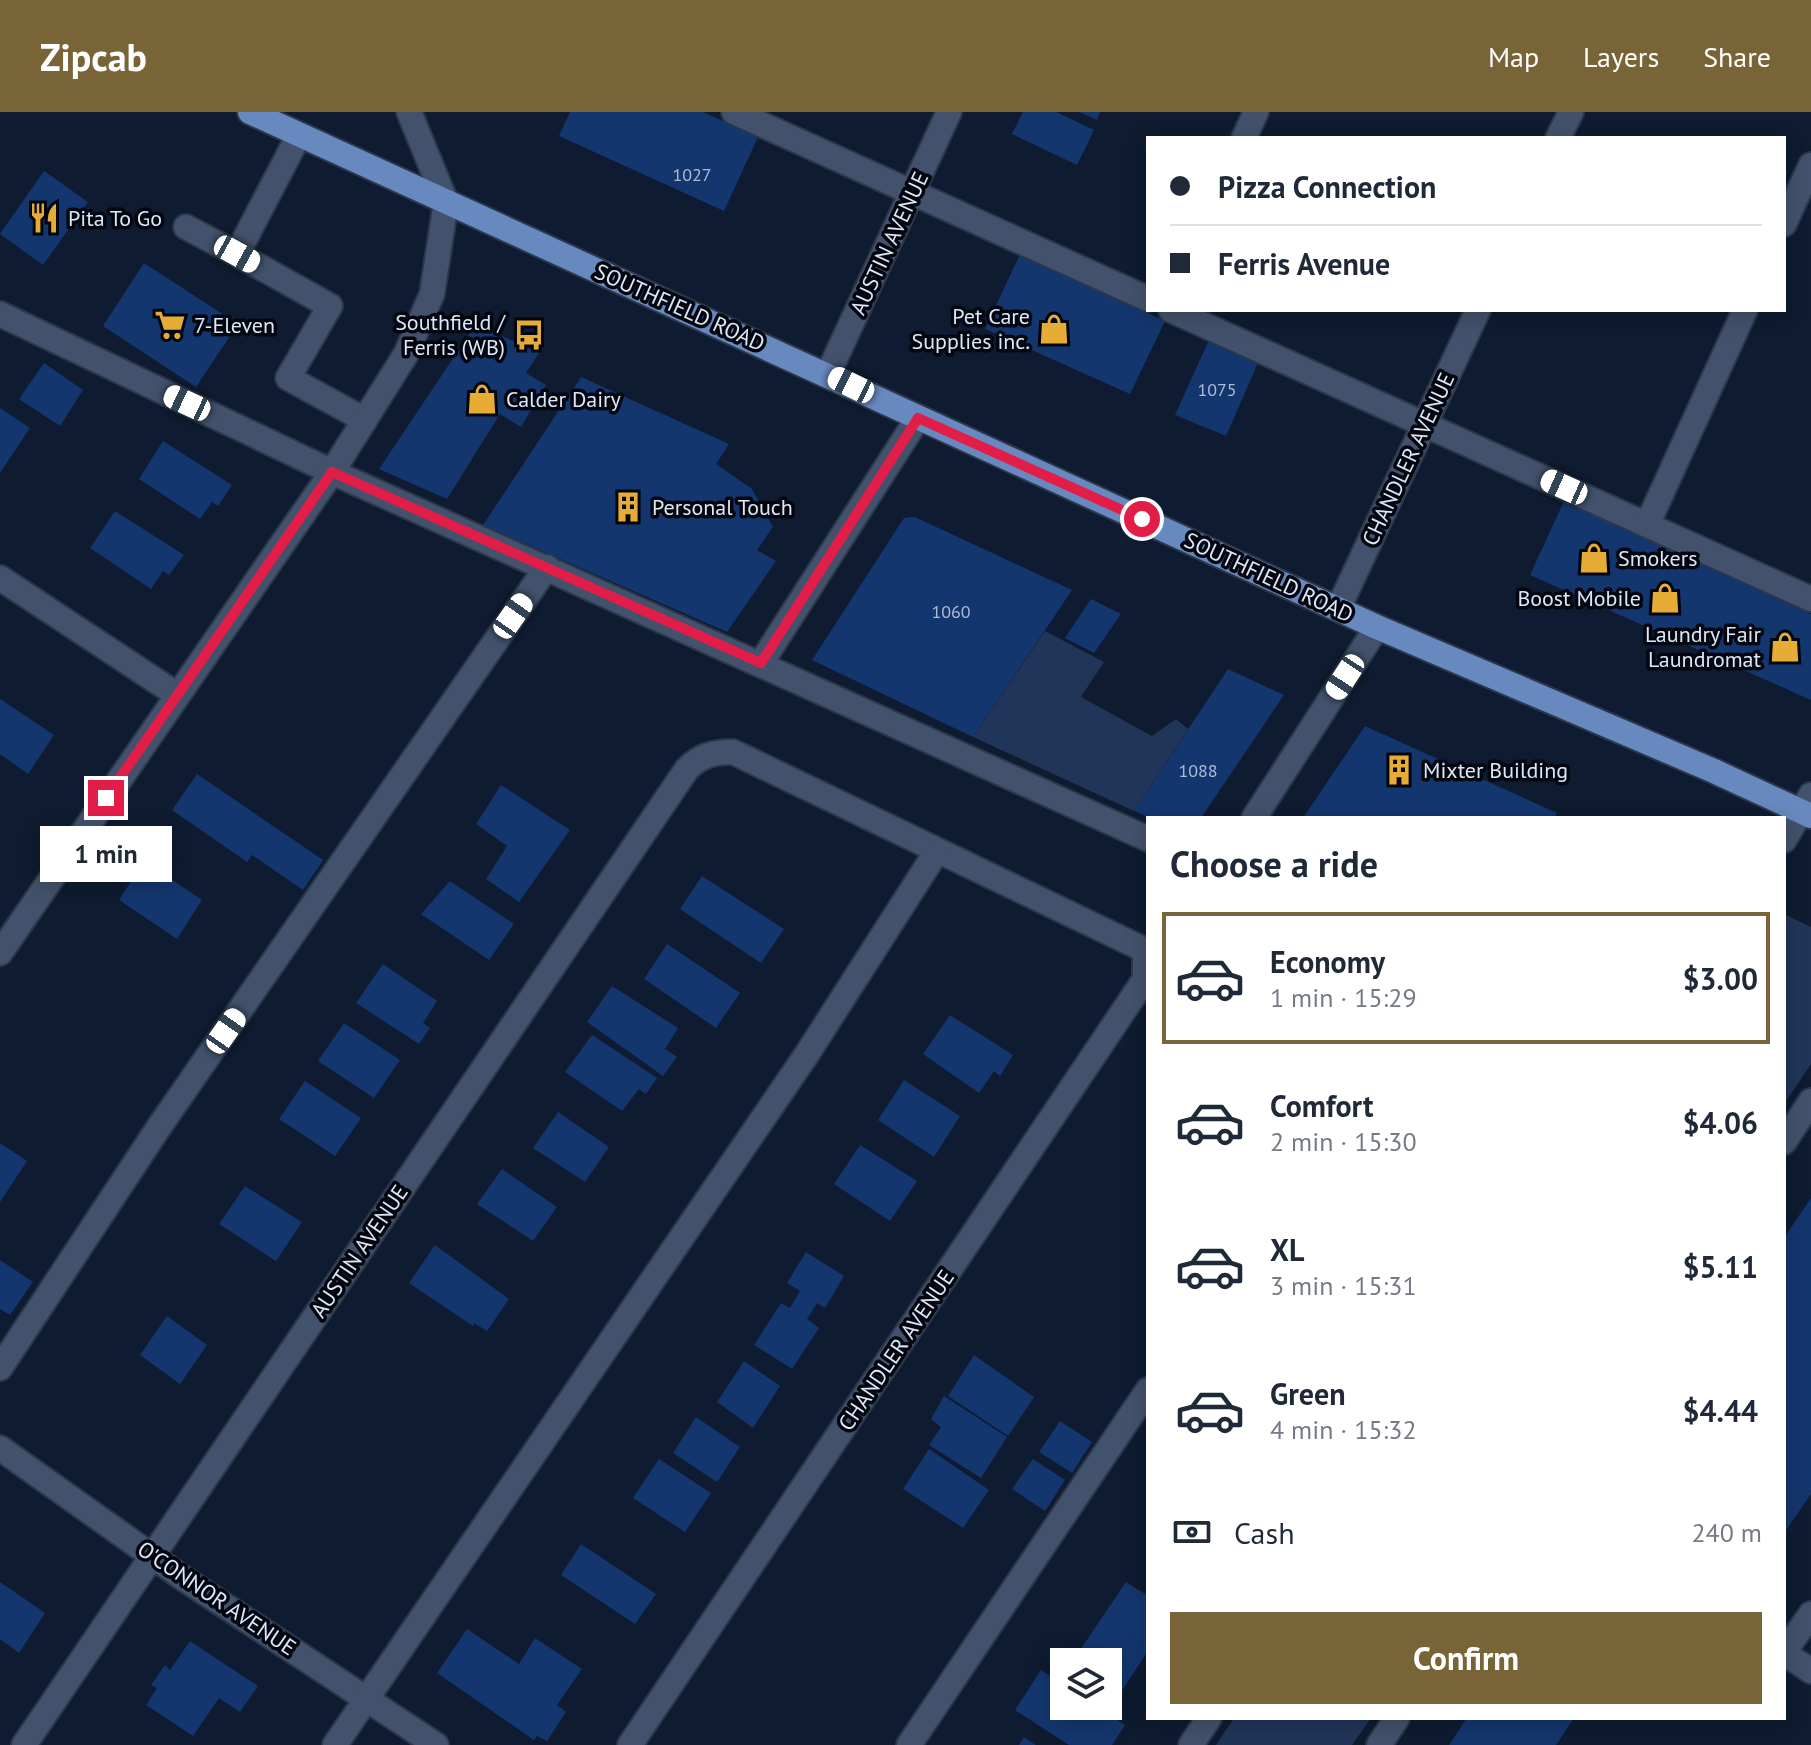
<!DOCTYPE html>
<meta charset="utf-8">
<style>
body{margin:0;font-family:"PT Sans",sans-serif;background:#f2f2f3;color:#1f2937;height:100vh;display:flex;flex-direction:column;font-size:30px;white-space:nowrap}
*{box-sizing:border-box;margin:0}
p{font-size:26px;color:#747a83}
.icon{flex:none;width:44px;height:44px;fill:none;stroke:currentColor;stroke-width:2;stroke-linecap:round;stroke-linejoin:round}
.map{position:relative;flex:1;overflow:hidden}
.side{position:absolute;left:1146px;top:704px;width:640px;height:904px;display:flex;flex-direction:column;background:#fff;border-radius:0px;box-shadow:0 4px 20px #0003}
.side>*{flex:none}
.guide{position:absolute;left:1146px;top:24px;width:640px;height:176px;border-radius:0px;box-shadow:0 4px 20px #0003;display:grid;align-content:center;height:176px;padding:0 24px;background:#fff}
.controls{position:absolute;left:1050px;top:1536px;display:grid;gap:16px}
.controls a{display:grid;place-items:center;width:72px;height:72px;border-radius:0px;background:#fff;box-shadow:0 4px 20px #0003;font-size:40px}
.end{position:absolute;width:36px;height:36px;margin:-18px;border:10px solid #e11d48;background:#fff;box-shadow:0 0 0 4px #fff}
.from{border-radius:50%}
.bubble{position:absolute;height:56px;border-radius:0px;background:#fff;box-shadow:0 4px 20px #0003;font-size:26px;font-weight:600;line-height:56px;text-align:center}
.car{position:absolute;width:24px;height:48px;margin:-24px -12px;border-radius:10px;box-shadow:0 0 6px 2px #0007;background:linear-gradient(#fff 24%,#345 0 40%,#fff 0 76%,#345 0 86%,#fff 0)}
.guide b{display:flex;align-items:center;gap:28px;height:76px;font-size:30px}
.guide b+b{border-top:2px solid #e0e1e3}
.guide i{width:20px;height:20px;background:#1f2937}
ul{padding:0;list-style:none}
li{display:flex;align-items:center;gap:24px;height:132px;margin:0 16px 12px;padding:0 8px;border:4px solid transparent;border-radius:0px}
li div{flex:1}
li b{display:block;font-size:30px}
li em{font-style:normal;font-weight:600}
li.current{border-color:#796437}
li>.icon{width:72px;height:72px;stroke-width:1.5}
h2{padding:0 24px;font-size:36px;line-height:96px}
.pay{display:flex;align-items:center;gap:20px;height:88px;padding:0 24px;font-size:30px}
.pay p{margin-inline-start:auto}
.button{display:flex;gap:16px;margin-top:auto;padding:16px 24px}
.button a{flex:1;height:92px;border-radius:0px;background:#796437;color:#fff;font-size:32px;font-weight:600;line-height:92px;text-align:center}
header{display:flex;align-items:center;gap:48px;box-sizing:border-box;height:112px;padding:0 40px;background:#796437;color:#fff}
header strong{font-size:38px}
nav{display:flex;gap:44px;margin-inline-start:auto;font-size:28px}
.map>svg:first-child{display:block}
.green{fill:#213558}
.building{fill:#14366e}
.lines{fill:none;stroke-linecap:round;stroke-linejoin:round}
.minor-casing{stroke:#2b384c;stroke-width:28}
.major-casing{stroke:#2b384c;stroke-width:28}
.minor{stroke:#42526c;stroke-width:24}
.major{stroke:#6889bf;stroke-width:24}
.route{stroke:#e11d48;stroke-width:10}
.labels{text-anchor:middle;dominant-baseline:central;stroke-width:7;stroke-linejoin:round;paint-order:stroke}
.number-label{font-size:18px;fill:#abbbd4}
.poi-label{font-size:22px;fill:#dde7f6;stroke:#03060f;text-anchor:start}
.street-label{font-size:22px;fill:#dde7f6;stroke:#03060f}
</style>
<header>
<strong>Zipcab</strong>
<nav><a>Map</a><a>Layers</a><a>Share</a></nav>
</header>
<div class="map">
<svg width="1811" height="1633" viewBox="0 0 1811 1633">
<rect width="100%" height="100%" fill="#0e1b30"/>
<!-- green -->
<g class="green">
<polygon points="1045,519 1104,550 1081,585 1152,624 1176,607 1188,617 1134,699 973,625"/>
<polygon points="1784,802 1811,815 1811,952 1784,992"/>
<polygon points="1234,1606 1371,1606 1352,1633 1216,1633"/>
</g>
<!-- building -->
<g class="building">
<polygon points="570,0 703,0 758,25 724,99 559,24"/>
<polygon points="1023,0 1056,0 1094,18 1077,53 1012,22"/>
<polygon points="1079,0 1100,0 1097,8"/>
<polygon points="44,59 88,90 43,153 0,122"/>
<polygon points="1020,142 1165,209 1130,282 985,217"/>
<polygon points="144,151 238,212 196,275 103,214"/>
<polygon points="476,212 539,241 526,261 546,273 521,315 500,302 447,387 379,357"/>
<polygon points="1209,228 1258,251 1226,324 1175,303"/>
<polygon points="44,251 83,278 60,314 19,287"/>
<polygon points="581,265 729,332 716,352 752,377 773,415 757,438 776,449 727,520 483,413"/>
<polygon points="0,296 30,316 0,361"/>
<polygon points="163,329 232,373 218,394 212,390 200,407 139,367"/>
<polygon points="1564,389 1811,502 1811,588 1530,463"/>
<polygon points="115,399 184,443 169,463 163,459 151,477 90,436"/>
<polygon points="915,405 1072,478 973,625 812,548 904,406"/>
<polygon points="1091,487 1121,502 1094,541 1065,526"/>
<polygon points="1228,557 1284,583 1201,706 1151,706 1134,699"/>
<polygon points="0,587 54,623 28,662 0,642"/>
<polygon points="1365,614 1557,701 1555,706 1303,706"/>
<polygon points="197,662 323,748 303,778 252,743 247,750 172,698"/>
<polygon points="501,673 570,718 519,790 486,767 507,734 476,712"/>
<polygon points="144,749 202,788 177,827 119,788"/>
<polygon points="702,764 784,817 761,851 680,797"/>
<polygon points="450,769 514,812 489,848 421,802"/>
<polygon points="667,832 740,881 716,916 644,867"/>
<polygon points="383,852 437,889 423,911 430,916 419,932 356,891"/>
<polygon points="612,874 678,916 665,937 677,945 663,964 587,910"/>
<polygon points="950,903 1013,943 1000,964 994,959 979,981 923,942"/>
<polygon points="344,911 400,948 374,986 318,949"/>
<polygon points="592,923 657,966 646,982 639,977 622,999 565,960"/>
<polygon points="904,968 960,1004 934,1045 878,1008"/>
<polygon points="305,969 361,1006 335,1044 279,1007"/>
<polygon points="558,1000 609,1035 585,1070 533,1036"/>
<polygon points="0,1031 27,1049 0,1090"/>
<polygon points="860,1033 917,1069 890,1109 834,1072"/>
<polygon points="502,1057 557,1095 533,1129 477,1092"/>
<polygon points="245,1074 302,1110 276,1149 219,1112"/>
<polygon points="1811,1086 1811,1382 1784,1421 1784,1126"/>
<polygon points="435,1133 509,1187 487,1219 474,1211 473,1214 409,1171"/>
<polygon points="806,1140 844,1164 825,1196 817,1191 807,1207 819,1216 792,1257 754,1233 781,1191 790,1196 800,1179 787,1171"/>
<polygon points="0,1148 33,1170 10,1203 0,1197"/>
<polygon points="167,1204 207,1233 180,1272 140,1243"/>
<polygon points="974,1243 1034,1285 1008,1324 948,1284"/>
<polygon points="744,1249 780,1274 753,1316 717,1290"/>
<polygon points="944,1284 1007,1325 981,1366 929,1333 941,1315 931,1307"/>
<polygon points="696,1305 740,1335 717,1370 673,1341"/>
<polygon points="1060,1309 1092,1330 1072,1361 1039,1340"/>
<polygon points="929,1337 989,1378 963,1416 903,1377"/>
<polygon points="659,1347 711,1381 685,1420 633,1386"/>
<polygon points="1033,1347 1065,1368 1045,1399 1012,1377"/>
<polygon points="581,1432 656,1482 635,1512 561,1463"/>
<polygon points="0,1470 45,1501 19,1541 0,1527"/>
<polygon points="1126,1470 1148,1484 1148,1539 1107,1601 1125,1613 1112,1633 1069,1633 1015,1598 1041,1558 1059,1570 1064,1562 1064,1594 1108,1594 1108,1550 1072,1550"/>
<polygon points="467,1517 519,1552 535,1526 582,1557 557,1593 566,1600 547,1629 537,1624 534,1628 437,1561"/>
<polygon points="190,1529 258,1574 240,1600 219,1586 193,1624 146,1593 157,1576 151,1573 165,1553 170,1558"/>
<polygon points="1467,1606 1574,1606 1556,1633 1449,1633"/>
<polygon points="1024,1625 1036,1633 1019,1633"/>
</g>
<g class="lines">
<!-- minor casing -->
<g class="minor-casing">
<g id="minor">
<polyline points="734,0 1148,187"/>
<polyline points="299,23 237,142 330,194 288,266 365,308"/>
<polyline points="1244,26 1256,0"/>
<polyline points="1558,26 1571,0"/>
<polyline points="1784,112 1811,53"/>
<polyline points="186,115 237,142"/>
<polyline points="1171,198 1811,487"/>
<polyline points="0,202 332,360 1148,727"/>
<polyline points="828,262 949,0"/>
<polyline points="1647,413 1745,198"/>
<polyline points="0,466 176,582"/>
<polyline points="1338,497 1478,198"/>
<polyline points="761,551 918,306"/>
<polyline points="1254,706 1377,515"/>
<polyline points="1784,728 1811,683"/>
<polyline points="0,841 332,360 406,242 432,182 446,90 409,0"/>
<polyline points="1784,1030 1811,989"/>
<polyline points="0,1256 159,1015 547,455"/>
<polyline points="0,1336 183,1466 436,1633"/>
<polyline points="1784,1540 1811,1502"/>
<polyline points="1784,1541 1811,1559"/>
<path d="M 24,1633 L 687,657 C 701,643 713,640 733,640 L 1145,838 L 1145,867 L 630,1633"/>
<polyline points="335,1633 807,942 937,739"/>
<polyline points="909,1633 1148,1278"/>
<polyline points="1191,1633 1209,1606"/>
<polyline points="1379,1633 1397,1606"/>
</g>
</g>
<!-- major casing -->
<g class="major-casing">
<polyline id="major" points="250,0 1377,515 1714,659 1811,704"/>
</g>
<!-- minor -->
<use href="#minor" class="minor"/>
<!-- major -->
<use href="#major" class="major"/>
</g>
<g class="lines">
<!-- route -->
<polyline class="route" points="106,686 332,360 761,551 918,306 1142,407"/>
</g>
<!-- icons -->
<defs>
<g id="restaurant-bare" transform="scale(2.4)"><path d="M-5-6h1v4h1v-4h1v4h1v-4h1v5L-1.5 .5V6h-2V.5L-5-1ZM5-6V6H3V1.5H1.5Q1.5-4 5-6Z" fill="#e7ac36" stroke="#03060f" stroke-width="2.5" paint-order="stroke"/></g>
<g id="supermarket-bare" transform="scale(2.4)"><path d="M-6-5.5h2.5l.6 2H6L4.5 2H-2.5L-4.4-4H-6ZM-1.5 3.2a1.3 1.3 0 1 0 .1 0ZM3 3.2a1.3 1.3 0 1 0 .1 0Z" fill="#e7ac36" stroke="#03060f" stroke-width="2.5" paint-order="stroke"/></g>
<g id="shop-bare" transform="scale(2.4)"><path d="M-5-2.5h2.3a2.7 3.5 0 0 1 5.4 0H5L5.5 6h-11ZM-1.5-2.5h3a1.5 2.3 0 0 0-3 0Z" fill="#e7ac36" stroke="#03060f" stroke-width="2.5" paint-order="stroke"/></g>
<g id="bus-bare" transform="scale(2.4)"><path d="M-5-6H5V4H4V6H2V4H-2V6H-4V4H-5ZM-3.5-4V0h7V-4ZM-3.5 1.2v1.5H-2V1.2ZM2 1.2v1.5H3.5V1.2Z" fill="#e7ac36" stroke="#03060f" stroke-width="2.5" paint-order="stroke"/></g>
<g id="building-bare" transform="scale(2.4)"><path d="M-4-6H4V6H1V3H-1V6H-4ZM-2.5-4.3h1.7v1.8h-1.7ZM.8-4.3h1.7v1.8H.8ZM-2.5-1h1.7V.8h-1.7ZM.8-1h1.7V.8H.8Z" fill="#e7ac36" stroke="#03060f" stroke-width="2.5" paint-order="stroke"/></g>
</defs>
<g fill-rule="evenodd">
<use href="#restaurant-bare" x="44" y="106"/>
<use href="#supermarket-bare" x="170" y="213"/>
<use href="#shop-bare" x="1054" y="217"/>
<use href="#bus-bare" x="529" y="223"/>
<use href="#shop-bare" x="482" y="287"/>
<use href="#building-bare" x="628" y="395"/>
<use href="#shop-bare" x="1594" y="446"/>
<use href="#shop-bare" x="1665" y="486"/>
<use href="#shop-bare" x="1785" y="535"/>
<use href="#building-bare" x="1399" y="658"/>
</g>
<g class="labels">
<!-- number labels -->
<g class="number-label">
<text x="692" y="62">1027</text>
<text x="1217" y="277">1075</text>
<text x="951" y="499">1060</text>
<text x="1198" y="658">1088</text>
</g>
<!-- poi labels -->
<g class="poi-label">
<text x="68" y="106">Pita To Go</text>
<text x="1030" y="204" text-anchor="end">Pet Care<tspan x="1030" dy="25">Supplies inc.</tspan></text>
<text x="505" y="210" text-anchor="end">Southfield /<tspan x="505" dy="25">Ferris (WB)</tspan></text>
<text x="194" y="213">7-Eleven</text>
<text x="506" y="287">Calder Dairy</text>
<text x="652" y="395">Personal Touch</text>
<text x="1618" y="446">Smokers</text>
<text x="1641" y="486" text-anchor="end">Boost Mobile</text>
<text x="1761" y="522" text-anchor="end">Laundry Fair<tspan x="1761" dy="25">Laundromat</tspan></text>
<text x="1423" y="658">Mixter Building</text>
</g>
<!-- street labels -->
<g class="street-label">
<text transform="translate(889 131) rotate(-65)">AUSTIN AVENUE</text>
<text transform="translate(680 195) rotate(24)">SOUTHFIELD ROAD</text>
<text transform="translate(1408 347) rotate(-65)">CHANDLER AVENUE</text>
<text transform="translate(1269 465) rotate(25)">SOUTHFIELD ROAD</text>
<text transform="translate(359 1139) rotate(-56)">AUSTIN AVENUE</text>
<text transform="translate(896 1238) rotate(-56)">CHANDLER AVENUE</text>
<text transform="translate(217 1486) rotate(34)">O'CONNOR AVENUE</text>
</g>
</g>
</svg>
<div class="controls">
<a><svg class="icon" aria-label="layers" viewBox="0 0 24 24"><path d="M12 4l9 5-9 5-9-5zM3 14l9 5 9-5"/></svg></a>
</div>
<i class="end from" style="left:1142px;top:407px"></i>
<i class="end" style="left:106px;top:686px"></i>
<div class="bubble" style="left:40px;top:714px;width:132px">1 min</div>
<i class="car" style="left:237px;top:142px;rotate:119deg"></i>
<i class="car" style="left:851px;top:273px;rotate:296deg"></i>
<i class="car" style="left:187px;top:291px;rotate:295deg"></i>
<i class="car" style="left:1564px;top:375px;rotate:294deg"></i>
<i class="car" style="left:513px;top:504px;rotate:35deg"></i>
<i class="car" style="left:1345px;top:565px;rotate:213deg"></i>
<i class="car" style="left:226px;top:919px;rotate:35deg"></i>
<div class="guide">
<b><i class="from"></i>Pizza Connection</b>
<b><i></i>Ferris Avenue</b>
</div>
<section class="side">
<h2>Choose a ride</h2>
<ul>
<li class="current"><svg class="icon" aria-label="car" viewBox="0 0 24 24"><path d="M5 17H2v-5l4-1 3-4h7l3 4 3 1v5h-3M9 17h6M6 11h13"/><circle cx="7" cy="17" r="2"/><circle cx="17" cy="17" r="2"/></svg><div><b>Economy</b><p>1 min · 15:29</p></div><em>$3.00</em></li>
<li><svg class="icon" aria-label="car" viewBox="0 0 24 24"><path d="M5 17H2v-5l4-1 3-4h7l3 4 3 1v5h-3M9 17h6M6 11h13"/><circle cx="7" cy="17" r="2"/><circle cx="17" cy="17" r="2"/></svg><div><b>Comfort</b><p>2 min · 15:30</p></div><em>$4.06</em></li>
<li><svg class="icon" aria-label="car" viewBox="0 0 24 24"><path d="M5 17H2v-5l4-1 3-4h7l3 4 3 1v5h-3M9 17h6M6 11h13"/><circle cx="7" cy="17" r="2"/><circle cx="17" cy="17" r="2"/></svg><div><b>XL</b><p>3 min · 15:31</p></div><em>$5.11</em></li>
<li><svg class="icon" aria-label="car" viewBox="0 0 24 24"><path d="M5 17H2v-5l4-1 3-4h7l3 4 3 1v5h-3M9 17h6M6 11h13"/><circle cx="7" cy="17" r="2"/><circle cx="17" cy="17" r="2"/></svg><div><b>Green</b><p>4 min · 15:32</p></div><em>$4.44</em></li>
</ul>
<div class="pay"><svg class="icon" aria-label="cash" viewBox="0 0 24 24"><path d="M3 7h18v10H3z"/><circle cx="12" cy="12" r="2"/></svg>Cash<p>240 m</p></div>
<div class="button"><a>Confirm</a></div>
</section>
</div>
